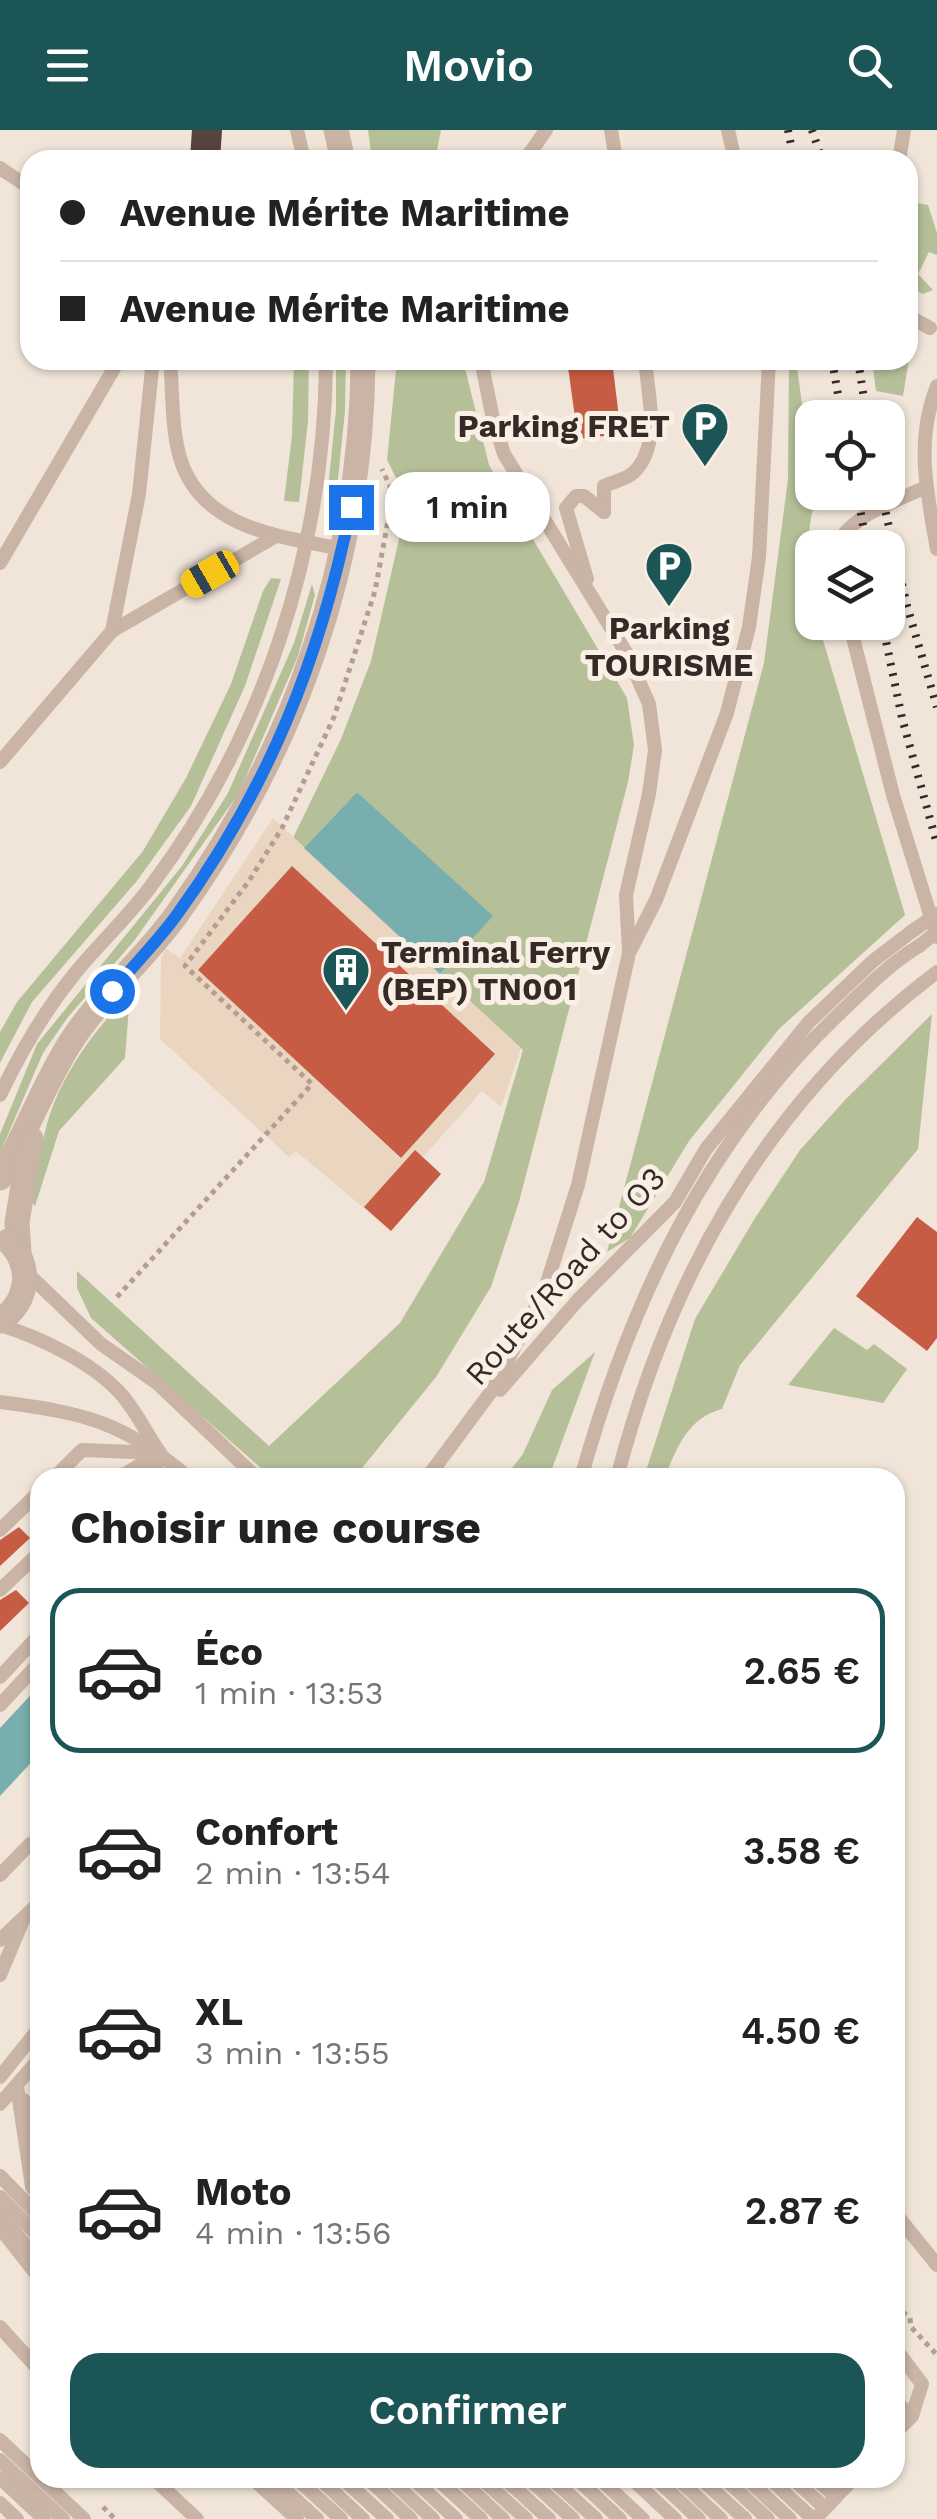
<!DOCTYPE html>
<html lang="fr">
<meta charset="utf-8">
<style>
body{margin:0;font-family:"Work Sans",sans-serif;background:#f6f6f6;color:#222;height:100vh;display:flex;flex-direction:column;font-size:38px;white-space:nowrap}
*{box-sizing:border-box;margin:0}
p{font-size:32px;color:#767676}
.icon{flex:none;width:55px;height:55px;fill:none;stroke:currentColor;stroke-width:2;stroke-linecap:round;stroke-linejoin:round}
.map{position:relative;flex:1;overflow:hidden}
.panel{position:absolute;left:30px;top:1338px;width:875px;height:1020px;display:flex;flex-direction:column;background:#fff;border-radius:30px;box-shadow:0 2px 8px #0004}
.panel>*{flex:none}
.top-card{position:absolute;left:20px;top:20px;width:898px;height:220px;border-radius:30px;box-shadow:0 2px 8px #0004;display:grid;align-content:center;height:220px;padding:0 40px;background:#fff}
.buttons{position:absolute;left:795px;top:270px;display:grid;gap:20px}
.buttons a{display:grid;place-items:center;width:110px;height:110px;border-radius:20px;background:#fff;box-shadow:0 2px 8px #0004;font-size:50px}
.end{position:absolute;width:45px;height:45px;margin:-22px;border:12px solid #1a73e8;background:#fff;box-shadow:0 0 0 5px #fff}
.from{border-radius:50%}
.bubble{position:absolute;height:70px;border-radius:30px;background:#fff;box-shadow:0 2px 8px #0004;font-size:32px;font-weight:600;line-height:70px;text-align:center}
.car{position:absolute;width:30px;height:60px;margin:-30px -15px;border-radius:12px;box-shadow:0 0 8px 2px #0007;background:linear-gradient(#f5c518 24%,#345 0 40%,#f5c518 0 76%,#345 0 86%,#f5c518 0)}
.top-card b{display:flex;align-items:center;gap:35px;height:95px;font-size:38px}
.top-card b+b{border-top:2px solid #e0e0e0}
.top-card i{width:25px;height:25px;background:#222}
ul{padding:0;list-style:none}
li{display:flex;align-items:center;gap:30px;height:165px;margin:0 20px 15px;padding:0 20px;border:5px solid transparent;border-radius:30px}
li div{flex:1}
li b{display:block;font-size:38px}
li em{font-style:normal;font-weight:600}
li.current{border-color:#1c5556}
li>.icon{width:90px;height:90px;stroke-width:1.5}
h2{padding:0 40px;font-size:45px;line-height:120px}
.cta{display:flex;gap:20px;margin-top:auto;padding:20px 40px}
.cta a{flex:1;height:115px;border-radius:30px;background:#1c5556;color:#fff;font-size:40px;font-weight:600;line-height:115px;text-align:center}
header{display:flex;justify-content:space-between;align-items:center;height:130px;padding:0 40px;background:#1c5556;color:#fff;font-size:45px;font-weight:600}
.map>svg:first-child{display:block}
.green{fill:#b5c099}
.plaza{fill:#e9d5c0;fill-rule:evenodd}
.water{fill:#78aead}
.building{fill:#c65c43}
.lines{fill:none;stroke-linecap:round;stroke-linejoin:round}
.path{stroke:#b59e90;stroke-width:5;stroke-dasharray:5 5;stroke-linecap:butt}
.lane{stroke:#c9b4a5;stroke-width:14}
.street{stroke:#c9b4a5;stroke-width:25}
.highway{stroke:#56443d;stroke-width:30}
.rail{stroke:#352a26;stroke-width:8;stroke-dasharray:2.5 8;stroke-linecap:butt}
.lane-bridge{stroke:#c9b4a5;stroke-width:14}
.route{stroke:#1a73e8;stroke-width:12}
.labels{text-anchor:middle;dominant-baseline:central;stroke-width:10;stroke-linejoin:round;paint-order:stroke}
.poi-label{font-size:32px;font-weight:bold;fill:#352a26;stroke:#f9efe5;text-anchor:end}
.street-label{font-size:32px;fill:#352a26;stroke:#f9efe5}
</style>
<header><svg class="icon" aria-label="menu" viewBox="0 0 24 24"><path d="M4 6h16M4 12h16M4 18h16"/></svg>Movio<svg class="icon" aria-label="search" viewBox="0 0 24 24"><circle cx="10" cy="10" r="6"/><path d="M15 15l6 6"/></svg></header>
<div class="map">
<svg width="937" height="2389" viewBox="0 0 937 2389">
<rect width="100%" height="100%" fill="#f1e5d9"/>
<!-- green -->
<g class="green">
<polygon points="368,0 441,0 435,30 372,30"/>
<polygon points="917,73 928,75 937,103 937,125 929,122 918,144 933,160 923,164 908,156 908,89 909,80"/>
<polygon points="908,222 910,223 903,266 876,261 872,230 908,230"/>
<polygon points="294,230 309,230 308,291 299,372 284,371 292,305"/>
<polygon points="336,230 346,230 345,281 336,368 326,378 336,280"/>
<polygon points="397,230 463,230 489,335 627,568 634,615 628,652 519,1072 491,1157 436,1247 354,1348 271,1347 91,1188 77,1158 77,1141 269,1316 400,1193 484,1052 523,920 440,844 492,786 357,662 304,718 293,708 341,609 371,531 400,405 407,369 387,330"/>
<polygon points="789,230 796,230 803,281 817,287 812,288 812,362 831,363 812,382 803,441 812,473 812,492 818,493 905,785 779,899 689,1011 630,1108 607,1122 764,533 788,349"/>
<polygon points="271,448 281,449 245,556 191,676 136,752 32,872 0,933 0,902 17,872 143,721 186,648 231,554 263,461"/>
<polygon points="312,454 315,465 298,526 239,663 134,811 68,887 43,923 0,1023 0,1004 37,914 182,736 228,663 294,513"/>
<path d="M 130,864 L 125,928 L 59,1001 L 35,1076 L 30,1070 C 35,1045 40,1019 47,994 C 60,947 95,898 130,864 Z"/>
<path d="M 932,884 L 918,1019 L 740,1235 L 722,1279 C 688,1288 677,1317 665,1347 L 644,1347 L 695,1189 L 755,1088 L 800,1020 L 845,970 Z"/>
<polygon points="834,1198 867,1220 874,1214 907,1239 883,1273 788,1255"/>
<polygon points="595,1222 549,1347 505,1347 523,1324 552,1260"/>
</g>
<!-- plaza -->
<path class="plaza" d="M 273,688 L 521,918 L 501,977 L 482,961 L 423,1027 L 441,1044 L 391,1101 L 296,1021 L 289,1027 L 160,909 L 161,828 L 166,819 L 180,828 ZM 293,737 L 494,923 L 400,1028 L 198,840 Z"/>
<!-- water -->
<g class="water">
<polygon points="357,662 493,786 440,844 304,718"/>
<polygon points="40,1555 40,1623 0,1666 0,1598"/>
</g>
<!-- building -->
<g class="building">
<polygon points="567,230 612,230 621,304 578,309"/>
<polygon points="292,736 495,924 401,1028 198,840"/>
<polygon points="415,1020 441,1044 391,1101 364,1077"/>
<polygon points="917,1087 937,1102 937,1208 927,1221 856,1166"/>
<polygon points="19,1397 30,1408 0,1436 0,1410"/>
<polygon points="16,1460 29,1473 0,1501 0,1470"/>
</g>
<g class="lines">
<!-- path -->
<g class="path">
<polyline points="117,1167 312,954 185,836 249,751 282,698 334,587 375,461 385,407 393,363 382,339"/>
<polyline points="895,2175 910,2188 911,2197 937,2225"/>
<polyline points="103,2377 115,2389"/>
</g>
<!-- lane -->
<g class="lane">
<polyline points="297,0 304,30"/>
<polyline points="611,0 616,30"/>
<polyline points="728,0 735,30"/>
<polyline points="525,30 546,0"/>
<polyline points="899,30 904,0"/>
<polyline points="0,38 30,58"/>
<polyline points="908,186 930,198"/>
<path d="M 170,230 C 173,262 171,300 181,331 C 204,400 283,407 343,419"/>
<polyline points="481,230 493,289 504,324 627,524 649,574 655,620 649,664 626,765 629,822"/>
<path d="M 937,256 C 915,311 927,363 937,419"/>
<path d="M 604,382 L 604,356 C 613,352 626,349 633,343 C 662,317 648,264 645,230"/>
<path d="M 835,418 C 851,384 895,372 926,357"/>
<polyline points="0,433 119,230"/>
<polyline points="587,449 566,378 576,366 584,366 604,382"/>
<polyline points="849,492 893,665 937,807"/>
<polyline points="112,501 276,406"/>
<polyline points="0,632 112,501 139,364 153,230"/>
<path d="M 0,965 C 21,921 45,880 76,842 C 100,813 128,787 151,756 C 264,605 325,418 326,230"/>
<polyline points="26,1142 101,1214 157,1253 257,1348"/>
<path d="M 0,1195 C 41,1208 92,1232 121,1264 C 136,1281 147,1304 160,1323"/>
<polyline points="500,1260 578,1170 675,1072 706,1019 809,892 873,831 911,802"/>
<path d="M 0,1272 C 84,1283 123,1291 189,1348"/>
<polyline points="54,1348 82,1320 159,1323"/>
<polyline points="119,1348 159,1323"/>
<polyline points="153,1348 160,1323"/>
<polyline points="427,1348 493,1259 545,1159 578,1055 629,823 656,770 727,583 749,497 759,427 769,230"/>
<path d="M 581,1348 C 630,1173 705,1012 838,885 C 863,861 889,834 919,816"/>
<path d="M 617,1348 C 669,1146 768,969 937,842"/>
<polyline points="0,1400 40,1361"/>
<polyline points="0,1460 40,1422"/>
<polyline points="0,1547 40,1504"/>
<polyline points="0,1575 40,1532"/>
<polyline points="0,1745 30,1714 40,1711"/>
<polyline points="0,1810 40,1772"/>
<polyline points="0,1845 23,1790"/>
<polyline points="0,1947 40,1897"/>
<polyline points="17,1956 32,2057 40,2065"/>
<polyline points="24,1970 40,2005"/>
<polyline points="0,1974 40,1928"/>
<polyline points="33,2009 40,2035"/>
<polyline points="0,2046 40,2087"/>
<polyline points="0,2067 40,2108"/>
<polyline points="895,2083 937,2135"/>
<polyline points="0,2085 40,2132"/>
<polyline points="0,2098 40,2149"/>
<polyline points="0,2197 40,2241"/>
<polyline points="895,2218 922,2254 912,2286 895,2303"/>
<polyline points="895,2271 912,2286"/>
<polyline points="0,2310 84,2389"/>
<polyline points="0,2330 63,2389"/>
<polyline points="0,2348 44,2389"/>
<polyline points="153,2348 197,2389"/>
<polyline points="252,2348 297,2389"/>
<polyline points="272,2348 317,2389"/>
<polyline points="296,2348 341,2389"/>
<polyline points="319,2348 363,2389"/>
<polyline points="342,2348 387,2389"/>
<polyline points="367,2348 411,2389"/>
<polyline points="389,2348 433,2389"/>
<polyline points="412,2348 456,2389"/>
<polyline points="436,2348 481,2389"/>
<polyline points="459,2348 503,2389"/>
<polyline points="481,2348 526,2389"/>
<polyline points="504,2348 549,2389"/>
<polyline points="528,2348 573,2389"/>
<polyline points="551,2348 596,2389"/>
<polyline points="576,2348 620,2389"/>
<polyline points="599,2348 643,2389"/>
<polyline points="631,2348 675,2389"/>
<polyline points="655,2348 699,2389"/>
<polyline points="677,2348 721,2389"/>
<polyline points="700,2348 745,2389"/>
<polyline points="724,2348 768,2389"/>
<polyline points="746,2348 790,2389"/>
<polyline points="769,2348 813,2389"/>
<polyline points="792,2348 825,2378"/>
<polyline points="815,2348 836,2367"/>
<polyline points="0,2373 17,2389"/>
<polyline points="815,2389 854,2348"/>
</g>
<!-- street -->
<g class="street">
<polyline points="336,0 343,30"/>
<path d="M 0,1048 C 26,1004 43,956 70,913 C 100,866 145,829 177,784 C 294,621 362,432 363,230"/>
<polyline points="19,1123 17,1092 31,1009"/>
<path d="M 0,1191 C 29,1171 33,1136 8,1111"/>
</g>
<!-- highway -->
<polyline class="highway" points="205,30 207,0"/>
<!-- rail -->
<g class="rail">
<polyline points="788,0 794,30"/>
<polyline points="812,0 822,30"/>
<polyline points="832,230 842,288"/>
<polyline points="858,230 867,288"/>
<polyline points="857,362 867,418"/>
<polyline points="881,362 907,476 937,577"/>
<polyline points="882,492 902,588 937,714"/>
</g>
<!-- lane-bridge -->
<g class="lane-bridge">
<polyline points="911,802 937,784"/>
<polyline points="919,816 937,802"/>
</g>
</g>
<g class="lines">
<!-- route -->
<path class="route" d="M 112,861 C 133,836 157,812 176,786 C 268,659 320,530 351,377"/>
</g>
<!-- icons -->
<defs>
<g id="parking-pin" transform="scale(2.5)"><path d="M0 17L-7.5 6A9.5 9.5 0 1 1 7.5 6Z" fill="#1c5556" stroke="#f9efe5"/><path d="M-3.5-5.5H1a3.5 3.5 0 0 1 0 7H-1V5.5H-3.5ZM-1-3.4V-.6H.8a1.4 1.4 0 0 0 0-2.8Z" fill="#fff"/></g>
<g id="building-pin" transform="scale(2.5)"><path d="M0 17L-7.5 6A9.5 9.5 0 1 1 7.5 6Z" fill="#1c5556" stroke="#f9efe5"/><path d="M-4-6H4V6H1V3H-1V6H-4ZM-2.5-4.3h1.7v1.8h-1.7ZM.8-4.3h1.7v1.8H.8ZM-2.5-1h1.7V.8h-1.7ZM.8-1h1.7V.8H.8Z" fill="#fff"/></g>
</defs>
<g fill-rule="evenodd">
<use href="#parking-pin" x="705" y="296"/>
<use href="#parking-pin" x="669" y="436"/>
<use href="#building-pin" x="346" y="840"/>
</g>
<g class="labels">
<!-- poi labels -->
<g class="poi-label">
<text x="670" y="296">Parking FRET</text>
<text x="669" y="498" text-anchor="middle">Parking<tspan x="669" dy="37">TOURISME</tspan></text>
<text x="381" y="822" text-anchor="start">Terminal Ferry<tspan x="381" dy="37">(BEP) TN001</tspan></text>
</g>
<!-- street labels -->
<g class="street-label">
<text transform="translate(565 1146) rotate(-48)">Route/Road to O3</text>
</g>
</g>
</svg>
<div class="buttons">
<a><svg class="icon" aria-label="locate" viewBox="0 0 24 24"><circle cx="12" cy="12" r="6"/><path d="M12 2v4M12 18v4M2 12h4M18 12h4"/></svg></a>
<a><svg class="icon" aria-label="layers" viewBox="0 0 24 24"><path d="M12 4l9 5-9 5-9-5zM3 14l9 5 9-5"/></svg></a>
</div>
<i class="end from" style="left:112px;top:861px"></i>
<i class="end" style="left:351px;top:377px"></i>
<div class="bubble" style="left:385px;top:342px;width:165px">1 min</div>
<i class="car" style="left:210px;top:444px;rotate:240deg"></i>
<div class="top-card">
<b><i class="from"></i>Avenue Mérite Maritime</b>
<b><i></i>Avenue Mérite Maritime</b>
</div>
<section class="panel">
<h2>Choisir une course</h2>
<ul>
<li class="current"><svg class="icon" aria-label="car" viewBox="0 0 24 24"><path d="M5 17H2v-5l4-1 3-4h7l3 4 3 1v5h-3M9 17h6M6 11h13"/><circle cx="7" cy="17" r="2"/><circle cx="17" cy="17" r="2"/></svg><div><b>Éco</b><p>1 min · 13:53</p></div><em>2.65 €</em></li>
<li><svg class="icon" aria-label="car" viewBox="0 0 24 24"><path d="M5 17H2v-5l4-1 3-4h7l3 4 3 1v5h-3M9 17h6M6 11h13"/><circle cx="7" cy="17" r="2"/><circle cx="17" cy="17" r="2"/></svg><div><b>Confort</b><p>2 min · 13:54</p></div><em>3.58 €</em></li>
<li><svg class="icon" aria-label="car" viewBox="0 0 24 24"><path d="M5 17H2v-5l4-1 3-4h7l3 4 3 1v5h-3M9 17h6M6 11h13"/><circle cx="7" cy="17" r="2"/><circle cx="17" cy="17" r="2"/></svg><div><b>XL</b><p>3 min · 13:55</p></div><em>4.50 €</em></li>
<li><svg class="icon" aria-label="car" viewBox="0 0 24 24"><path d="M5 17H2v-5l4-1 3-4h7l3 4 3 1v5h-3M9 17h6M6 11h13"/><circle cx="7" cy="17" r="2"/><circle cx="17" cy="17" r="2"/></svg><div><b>Moto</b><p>4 min · 13:56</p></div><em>2.87 €</em></li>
</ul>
<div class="cta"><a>Confirmer</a></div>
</section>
</div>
